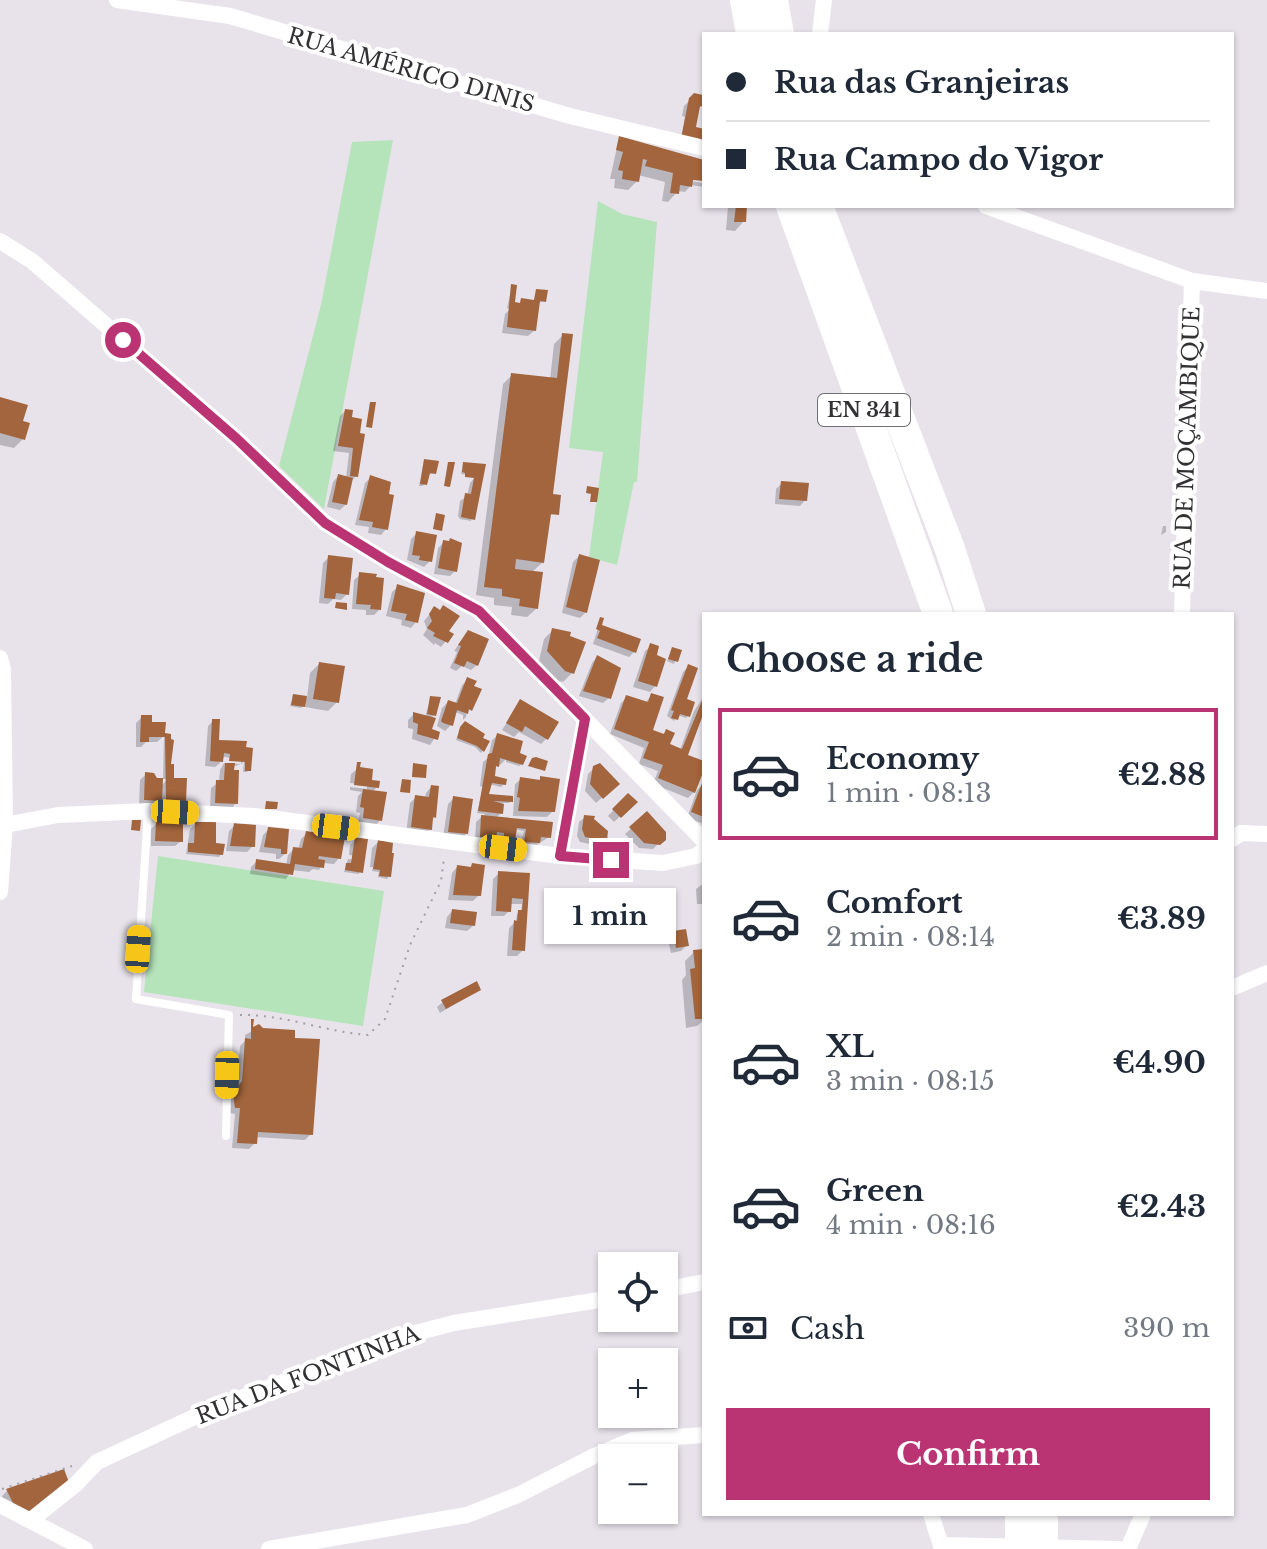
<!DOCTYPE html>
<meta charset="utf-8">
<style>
body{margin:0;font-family:"Libre Baskerville",serif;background:#f6f6f7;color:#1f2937;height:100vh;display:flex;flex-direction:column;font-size:30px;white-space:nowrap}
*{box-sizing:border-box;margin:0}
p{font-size:26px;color:#747a83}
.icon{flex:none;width:44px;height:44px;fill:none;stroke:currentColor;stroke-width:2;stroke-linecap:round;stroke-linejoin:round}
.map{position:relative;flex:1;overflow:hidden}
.details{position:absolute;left:702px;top:612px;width:532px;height:904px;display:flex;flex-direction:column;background:#fff;border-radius:0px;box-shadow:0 2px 6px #0004}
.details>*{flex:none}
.guide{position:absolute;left:702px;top:32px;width:532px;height:176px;border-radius:0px;box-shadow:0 2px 6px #0004;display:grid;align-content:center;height:176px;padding:0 24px;background:#fff}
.fabs{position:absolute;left:598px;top:1252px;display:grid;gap:16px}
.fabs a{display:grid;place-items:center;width:80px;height:80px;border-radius:0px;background:#fff;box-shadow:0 2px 6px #0004;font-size:40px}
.end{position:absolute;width:36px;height:36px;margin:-18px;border:10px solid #ba3373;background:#fff;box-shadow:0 0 0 4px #fff}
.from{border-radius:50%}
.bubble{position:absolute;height:56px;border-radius:0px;background:#fff;box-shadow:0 2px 6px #0004;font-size:26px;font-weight:800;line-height:56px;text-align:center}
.car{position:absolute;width:24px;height:48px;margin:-24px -12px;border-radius:10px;box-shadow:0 0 6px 2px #0007;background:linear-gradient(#f5c518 24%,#345 0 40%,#f5c518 0 76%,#345 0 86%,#f5c518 0)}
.guide b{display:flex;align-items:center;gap:28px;height:76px;font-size:30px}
.guide b+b{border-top:2px solid #e0e1e3}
.guide i{width:20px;height:20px;background:#1f2937}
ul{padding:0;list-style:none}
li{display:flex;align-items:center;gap:24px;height:132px;margin:0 16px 12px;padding:0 8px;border:4px solid transparent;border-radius:0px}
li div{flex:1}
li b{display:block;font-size:30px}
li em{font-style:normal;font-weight:800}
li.selected{border-color:#ba3373}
li>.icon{width:72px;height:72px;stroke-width:1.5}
h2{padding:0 24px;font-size:36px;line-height:96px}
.pay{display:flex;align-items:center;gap:20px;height:88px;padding:0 24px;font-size:30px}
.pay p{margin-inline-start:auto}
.action{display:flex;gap:16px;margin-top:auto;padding:16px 24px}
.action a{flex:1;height:92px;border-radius:0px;background:#ba3373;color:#fff;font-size:32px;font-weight:800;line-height:92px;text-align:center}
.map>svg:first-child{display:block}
.green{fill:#b5e3ba}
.shadow{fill:#0003}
.building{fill:#a2653d}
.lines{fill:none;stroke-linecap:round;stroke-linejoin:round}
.path{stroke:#a39fa5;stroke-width:2;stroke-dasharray:2 6;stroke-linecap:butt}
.lane{stroke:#fff;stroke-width:8}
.street{stroke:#fff;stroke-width:16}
.highway{stroke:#fff;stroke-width:30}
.route{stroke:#ba3373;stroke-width:10}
.labels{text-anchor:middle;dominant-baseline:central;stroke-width:8;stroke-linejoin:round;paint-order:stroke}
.shield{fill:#fff;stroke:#706f71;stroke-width:2}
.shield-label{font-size:20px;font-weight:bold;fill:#333134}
.street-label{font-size:22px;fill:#333134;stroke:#fff}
</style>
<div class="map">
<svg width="1267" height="1549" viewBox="0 0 1267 1549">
<rect width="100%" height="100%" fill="#e8e3eb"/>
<!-- green -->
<g class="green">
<polygon points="393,140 324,509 279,466 321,305 352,142"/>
<polygon points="598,201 622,214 657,222 637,482 634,482 617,565 589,557 603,452 569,448"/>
<polygon points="158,856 384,891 363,1026 144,992"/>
</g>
<!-- shadow -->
<g class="shadow">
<polygon points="695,95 701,106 697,109 694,125 684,123 685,117 682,116 684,106"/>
<polygon points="619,138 704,162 704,179 683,180 704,183 704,187 691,185 685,192 678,191 668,202 662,201 665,182 638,175 637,181 628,190 614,188 615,179 610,179"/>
<polygon points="728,206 745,206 744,221 735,231 726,230"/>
<polygon points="512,286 512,304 519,305 521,300 533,302 537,291 544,301 538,303 534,331 528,336 502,333 505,314 510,309 507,308"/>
<polygon points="563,335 551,496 557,514 549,515 543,562 531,573 537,608 527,617 511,615 512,607 494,605 494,598 476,595 503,384 512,375 550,380 554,344"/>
<polygon points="0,399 21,422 23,439 14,448 0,445"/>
<polygon points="345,411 349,419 360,421 356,476 350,482 346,504 340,510 327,507 333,482 338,476 346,478 349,453 333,451 340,416"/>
<polygon points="424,461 435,473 427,475 423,486 419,486"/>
<polygon points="463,464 484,466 471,521 460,519 458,516 460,501 467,496 470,483 476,476 461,474"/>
<polygon points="370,478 386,529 381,535 368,533 369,527 355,525 365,483"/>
<polygon points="782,483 805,500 800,506 775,504 776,489"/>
<polygon points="1163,526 1166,526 1166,532 1161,535"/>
<polygon points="417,533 430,561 424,567 407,560 411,539"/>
<polygon points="444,542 455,571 450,576 434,574 438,548"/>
<polygon points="579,556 586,612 580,618 562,613 573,562"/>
<polygon points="329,557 347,594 341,600 333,599 328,604 319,603 323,563"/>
<polygon points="360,575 374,579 379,610 374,615 366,615 366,610 352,609 354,580"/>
<polygon points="398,587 416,622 411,628 401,625 402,620 386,616 392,592"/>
<polygon points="434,609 446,632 446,641 441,647 435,643 434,645 423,635 427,629 424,621"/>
<polygon points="601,619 600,626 635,651 629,657 593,644"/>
<polygon points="553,630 572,673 563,682 556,680 539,661 544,639"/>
<polygon points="463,638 477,665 471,670 462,666 456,671 450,668 457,652 454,651"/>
<polygon points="651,646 654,657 667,661 673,649 679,651 674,664 664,660 655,686 650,692 633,687 645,651"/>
<polygon points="597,657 609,698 603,703 579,696 592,663"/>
<polygon points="319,664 337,702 328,711 305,707 306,703 301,708 290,706 294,696 307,698 310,673"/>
<polygon points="689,666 684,700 688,716 686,718 677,715 674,721 667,716 683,672"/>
<polygon points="468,679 472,687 479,690 470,710 467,711 466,717 463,720 463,715 455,712 451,725 445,731 437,726 442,708 448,702 455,704 462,685"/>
<polygon points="652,695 651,731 662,735 666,732 668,745 680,750 694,711 704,696 704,715 701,714 685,756 704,764 694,792 688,798 653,784 658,771 639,764 644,748 610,734 621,703 627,697 645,703"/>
<polygon points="431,698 434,715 431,718 430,730 438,733 430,745 412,739 413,729 408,728 408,720 414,714 425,717"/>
<polygon points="520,702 547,738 541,744 519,732 514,737 502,730"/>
<polygon points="142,717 163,735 169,736 169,780 184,801 179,807 161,806 161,799 154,806 139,805 140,780 146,774 160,787 168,779 163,779 164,736 157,742 146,742 141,747 136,747 136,723"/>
<polygon points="213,721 217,741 244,749 249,770 247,772 243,772 244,761 241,764 241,760 225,757 219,759 220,763 215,767 205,766 208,726"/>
<polygon points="463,724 488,742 481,753 475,747 456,740"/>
<polygon points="498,735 517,754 522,764 519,766 506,762 506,759 500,765 497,764 493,778 504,784 501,787 489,784 487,796 514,798 509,803 502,803 501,813 496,818 549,837 532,848 520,847 524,831 515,829 514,840 508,846 499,845 500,838 494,838 489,843 475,842 476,822 485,814 477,813 483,787 480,786 483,762 488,758 492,740"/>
<polygon points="224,763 241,764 232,767 236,803 231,809 210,808 211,788 219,782 220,770"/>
<polygon points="594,768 617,784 596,803 585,791 588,774"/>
<polygon points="357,769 369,786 377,787 372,792 380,820 375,826 358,823 360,813 356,812 358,796 362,792 350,790 350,787 367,789 367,785 350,783 351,774"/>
<polygon points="541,778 553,811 547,817 513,816 515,784 521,779 538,781"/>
<polygon points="702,785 704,785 704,828 704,824 687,818 697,790"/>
<polygon points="431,787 434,817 430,829 424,835 406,833 410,803 416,797 425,798 426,793"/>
<polygon points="628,795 635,802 614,822 608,816"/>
<polygon points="454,798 466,834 460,839 443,837 448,804"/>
<polygon points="647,814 659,843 653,849 639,848 625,834"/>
<polygon points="585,817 605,840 600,846 580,842 577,836 579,822"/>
<polygon points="157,823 181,841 175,846 151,846 151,829"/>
<polygon points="196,824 221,854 219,857 186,854 190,829"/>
<polygon points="235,825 253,846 247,852 226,851 229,831"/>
<polygon points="269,829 285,854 279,859 276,859 276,854 259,852 263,835"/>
<polygon points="307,833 339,858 334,864 323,863 319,870 313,869 309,872 292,870 286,879 250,874 251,867 257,861 286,865 288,855 294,849 298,850 301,839"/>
<polygon points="356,839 363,857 349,855 350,845"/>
<polygon points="378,842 389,876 387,879 378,877 379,872 372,871 373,867 370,867 372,848"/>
<polygon points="348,859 362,861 359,874 344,872"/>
<polygon points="472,865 479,895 473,901 448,900 452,873 457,867 469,869"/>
<polygon points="499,873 528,875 523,950 517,956 507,956 509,928 516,921 517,914 521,912 522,904 510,904 509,911 504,916 491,916 493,879"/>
<polygon points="704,883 704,904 697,904 696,889"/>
<polygon points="452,911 473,926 467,931 445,928 447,917"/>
<polygon points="674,933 687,945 681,951 671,953 668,939"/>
<polygon points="694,952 704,981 704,1020 697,1026 686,1028 682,980 686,975 685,961"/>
<polygon points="479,989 440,1013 437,1007 443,1002"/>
<polygon points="259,1027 311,1134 305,1140 255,1137 255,1143 249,1149 232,1148 235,1114 230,1113 227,1096 237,1086 240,1046 245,1041 245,1035"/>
<polygon points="7,1491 53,1497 20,1517 10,1513 2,1496"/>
</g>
<!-- building -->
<g class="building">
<polygon points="694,93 703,95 703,107 700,106 696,127 704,129 704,142 681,138 689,98"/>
<polygon points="619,136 704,160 704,181 693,180 692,187 680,185 679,194 670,193 673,173 645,166 647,160 643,159 639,182 622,179 623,171 618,170 623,152 616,150"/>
<polygon points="736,206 747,206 746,222 734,222"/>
<polygon points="511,284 517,285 515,302 520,303 521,298 534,300 536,289 548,290 546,302 540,301 536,331 507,327"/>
<polygon points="562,333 573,334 553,494 561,495 559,515 551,514 544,563 516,559 515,569 543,572 538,609 519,606 520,599 502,596 502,589 484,587 511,373 557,378"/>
<polygon points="0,397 28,405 23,421 30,423 25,440 0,433"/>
<polygon points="370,402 376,402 372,428 366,427"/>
<polygon points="345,409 353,410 352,417 362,419 360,433 365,434 358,477 350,476 353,448 338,446"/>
<polygon points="424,459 439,461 436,474 430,473 427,485 420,484"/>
<polygon points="448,462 455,462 450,487 444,486"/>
<polygon points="463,462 486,464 475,520 461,517 465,493 471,494 474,478 465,477 465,473 462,472"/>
<polygon points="338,474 353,478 347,505 332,502"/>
<polygon points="370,475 391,482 389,494 394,495 388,530 372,527 373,522 359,520"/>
<polygon points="781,481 809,483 807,501 779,499"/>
<polygon points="587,486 599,488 597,502 590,502 591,494 586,493"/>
<polygon points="436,513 445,515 442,531 433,529"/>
<polygon points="416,531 437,535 432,562 419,560 420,556 412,555"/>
<polygon points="450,538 462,543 457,572 438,568 443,540 449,541"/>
<polygon points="579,554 600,560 587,613 566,607"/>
<polygon points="328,555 353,558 349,595 336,593 335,599 324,598"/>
<polygon points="359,572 377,574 376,577 384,578 381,610 370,609 371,605 356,604"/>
<polygon points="397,584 425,593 418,623 405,620 407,614 391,611"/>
<polygon points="336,602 347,603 347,610 335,608"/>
<polygon points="443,605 460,616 449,631 454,634 448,643 433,636 435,633 427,628 432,621 429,614 434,606 440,610"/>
<polygon points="600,617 604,618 602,625 641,639 636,653 597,638 600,631 596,629"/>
<polygon points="552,628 571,632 570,636 586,642 574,674 565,671 547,651"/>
<polygon points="468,630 489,639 478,666 467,661 464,667 454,663 461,646 458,645"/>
<polygon points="650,643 659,646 657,655 666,659 657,687 638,681"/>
<polygon points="672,647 682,650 678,662 668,659"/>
<polygon points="597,655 621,668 611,699 583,691"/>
<polygon points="319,662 345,666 339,703 313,699"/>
<polygon points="688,664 698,668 687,699 695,702 690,717 680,714 678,720 671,718 674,711 671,710"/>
<polygon points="467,677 477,681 474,686 482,689 472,711 469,709 468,714 457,710 453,726 443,723 441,721 448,700 457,703"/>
<polygon points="651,693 664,697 653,730 664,734 666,729 675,733 670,744 682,749 704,696 704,712 688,755 704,761 704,770 695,793 658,778 663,765 643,758 649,742 614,729 626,695 648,702"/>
<polygon points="293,694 307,696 305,707 291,705"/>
<polygon points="430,696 441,697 436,716 427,714"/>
<polygon points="520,699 559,722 548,740 525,726 522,732 506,723"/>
<polygon points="413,712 436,718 432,729 440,732 438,740 417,734 418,724 413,722"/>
<polygon points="141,715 152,715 152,722 166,722 165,733 171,734 171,739 174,740 171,764 174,764 174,778 187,778 186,802 166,801 165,737 149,737 149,742 140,742"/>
<polygon points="212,719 220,719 219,740 247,741 246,747 253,748 251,771 245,771 245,762 229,761 230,754 224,753 223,762 210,761"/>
<polygon points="465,721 485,734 483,738 490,741 484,752 477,746 457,738 460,727"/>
<polygon points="497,733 523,741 520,753 527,756 523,765 500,758 499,767 496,766 495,776 507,779 506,785 492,783 489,794 513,796 513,802 493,801 504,804 503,814 478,811 488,754 492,753"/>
<polygon points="536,757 548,761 545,771 528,766 532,758"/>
<polygon points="357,762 361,762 360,767 373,769 372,780 380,781 379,788 354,785"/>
<polygon points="225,763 235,763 234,770 239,770 238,804 215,803 216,780 224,780"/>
<polygon points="413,763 427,765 426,778 412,777"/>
<polygon points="600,763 620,784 603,799 590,784 593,766"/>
<polygon points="145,772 154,773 157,778 163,778 162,801 144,800"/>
<polygon points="540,776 560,779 555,812 518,811 520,798 517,797 520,777 540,780"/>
<polygon points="704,778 704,817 691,812"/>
<polygon points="402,779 411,780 410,793 400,792"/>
<polygon points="431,785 439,786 436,818 433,817 432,830 411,827 415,795 429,797"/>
<polygon points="363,789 387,792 382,821 363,818 364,808 360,807"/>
<polygon points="628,793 638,802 621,818 612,809"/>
<polygon points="453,796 473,799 468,834 448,832"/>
<polygon points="266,801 278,802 277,809 265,809"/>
<polygon points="647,811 666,832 666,840 660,845 644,843 629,827"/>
<polygon points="481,815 553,822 551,838 541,837 540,843 524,842 526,829 517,828 515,841 504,840 504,833 497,832 496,838 480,837"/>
<polygon points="584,815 595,816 594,819 608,831 607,841 585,837 582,829"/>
<polygon points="132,820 141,820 140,831 131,830"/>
<polygon points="156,821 183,822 183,842 155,841"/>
<polygon points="195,822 216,822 216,843 225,844 223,855 188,852 188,843 194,843"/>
<polygon points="234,823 256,825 255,847 230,846"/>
<polygon points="268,827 289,829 287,854 281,854 281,849 264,847"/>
<polygon points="306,831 345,837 341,859 319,856 318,859 325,860 324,868 295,864 293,875 255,869 256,859 290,864 293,847 302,848"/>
<polygon points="355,837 368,839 363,873 345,870 346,863 351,863"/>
<polygon points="378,840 393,843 392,853 394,853 391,877 379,876 380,870 373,869"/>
<polygon points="472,863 485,865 481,896 453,895 457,865 471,867"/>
<polygon points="498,871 530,873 525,951 512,950 514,920 517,921 518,910 522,910 523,899 512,898 511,912 496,911"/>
<polygon points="452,909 477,912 475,926 450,923"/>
<polygon points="686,929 689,946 676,948 673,931"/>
<polygon points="704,949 704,1019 695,1019 690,969 695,968 693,950"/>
<polygon points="477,981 481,990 446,1009 441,1000"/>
<polygon points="251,1019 254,1019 253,1027 259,1024 263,1028 295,1030 295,1038 320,1039 313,1135 258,1132 257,1144 237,1143 240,1108 235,1108 232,1088 236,1089 242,1081 245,1038 251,1039"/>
<polygon points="64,1469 70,1485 45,1504 27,1512 15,1507 6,1489"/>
</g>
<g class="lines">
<!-- path -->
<g class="path">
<path d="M 240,1015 C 284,1014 325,1032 368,1035 L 385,1019 L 410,945 L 441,881 L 444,858"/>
<polyline points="2,1489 72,1466"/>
</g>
<!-- lane -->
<polyline class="lane" points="148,811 136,999 229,1015 226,1136"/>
<!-- street -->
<g class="street">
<polyline points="117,0 230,16 570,116 704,148"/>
<polyline points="820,34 824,0"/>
<polyline points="986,206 1192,281 1267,291"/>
<polyline points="0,241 32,261 237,439 325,523 388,562 479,611 704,841"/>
<polyline points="1182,614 1192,281"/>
<polyline points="0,658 3,669 5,824 0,892"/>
<polyline points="0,826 58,815 148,811 254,816 560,856 663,863 696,856 704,850"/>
<polyline points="1232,839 1241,833 1267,834"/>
<polyline points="560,856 585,719"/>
<polyline points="1232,988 1267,973"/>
<polyline points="664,1290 704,1282"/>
<polyline points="0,1505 85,1549"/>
<polyline points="931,1514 942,1549"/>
<polyline points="31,1520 76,1484 97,1462 205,1412 400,1337 454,1323 612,1298"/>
<polyline points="941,1545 1119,1549"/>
<polyline points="269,1549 467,1515 518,1495 592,1457 632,1440 704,1435"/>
<polyline points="1128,1549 1143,1514"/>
</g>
<!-- highway -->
<g class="highway">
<polyline points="745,0 751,34"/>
<polyline points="773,0 779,34"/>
<polyline points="791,206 938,614"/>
<polyline points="818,206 950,549 971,614"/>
<polyline points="1020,1514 1020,1549"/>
<polyline points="1043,1514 1043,1549"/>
</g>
</g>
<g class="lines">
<!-- route -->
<polyline class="route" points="123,340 237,439 325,523 388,562 479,611 585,719 560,856 611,860"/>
</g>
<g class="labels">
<!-- shield labels -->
<rect class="shield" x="818" y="394" width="92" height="32" rx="6"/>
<g class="shield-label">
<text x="864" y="410">EN 341</text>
</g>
<!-- street labels -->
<g class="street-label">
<text transform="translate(411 70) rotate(16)">RUA AMÉRICO DINIS</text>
<text transform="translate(1187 448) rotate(-88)">RUA DE MOÇAMBIQUE</text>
<text transform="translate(308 1375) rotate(-21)">RUA DA FONTINHA</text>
</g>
</g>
</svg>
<div class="fabs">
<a><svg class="icon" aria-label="locate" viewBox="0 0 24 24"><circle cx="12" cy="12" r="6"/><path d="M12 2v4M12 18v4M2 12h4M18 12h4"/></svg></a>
<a>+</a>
<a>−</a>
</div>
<i class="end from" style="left:123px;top:340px"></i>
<i class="end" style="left:611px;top:860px"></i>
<div class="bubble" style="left:544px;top:888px;width:132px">1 min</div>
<i class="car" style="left:175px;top:812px;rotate:93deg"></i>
<i class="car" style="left:336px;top:827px;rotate:97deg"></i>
<i class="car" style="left:503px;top:848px;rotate:97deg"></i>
<i class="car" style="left:138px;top:949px;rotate:4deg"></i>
<i class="car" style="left:227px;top:1075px;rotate:181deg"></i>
<div class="guide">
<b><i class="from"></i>Rua das Granjeiras</b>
<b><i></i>Rua Campo do Vigor</b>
</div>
<section class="details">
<h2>Choose a ride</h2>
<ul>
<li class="selected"><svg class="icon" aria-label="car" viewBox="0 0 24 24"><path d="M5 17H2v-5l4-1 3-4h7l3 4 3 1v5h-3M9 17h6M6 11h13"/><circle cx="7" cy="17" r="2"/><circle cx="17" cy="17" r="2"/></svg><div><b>Economy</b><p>1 min · 08:13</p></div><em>€2.88</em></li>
<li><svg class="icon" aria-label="car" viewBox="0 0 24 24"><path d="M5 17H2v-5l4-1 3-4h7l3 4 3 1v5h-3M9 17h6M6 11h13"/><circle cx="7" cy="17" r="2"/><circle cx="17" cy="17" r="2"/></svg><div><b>Comfort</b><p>2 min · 08:14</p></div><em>€3.89</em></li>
<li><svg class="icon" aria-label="car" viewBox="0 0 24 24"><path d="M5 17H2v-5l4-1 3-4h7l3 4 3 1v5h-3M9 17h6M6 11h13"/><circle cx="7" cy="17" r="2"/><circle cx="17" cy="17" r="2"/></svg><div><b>XL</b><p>3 min · 08:15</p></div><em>€4.90</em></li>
<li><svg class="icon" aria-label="car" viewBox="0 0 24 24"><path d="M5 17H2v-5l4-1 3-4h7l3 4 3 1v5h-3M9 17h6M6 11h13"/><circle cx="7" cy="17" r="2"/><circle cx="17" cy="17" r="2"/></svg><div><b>Green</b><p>4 min · 08:16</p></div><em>€2.43</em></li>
</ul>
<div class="pay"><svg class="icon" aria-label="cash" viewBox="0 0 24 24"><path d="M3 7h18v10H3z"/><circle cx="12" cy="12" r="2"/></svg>Cash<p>390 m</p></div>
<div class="action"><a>Confirm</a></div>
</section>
</div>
